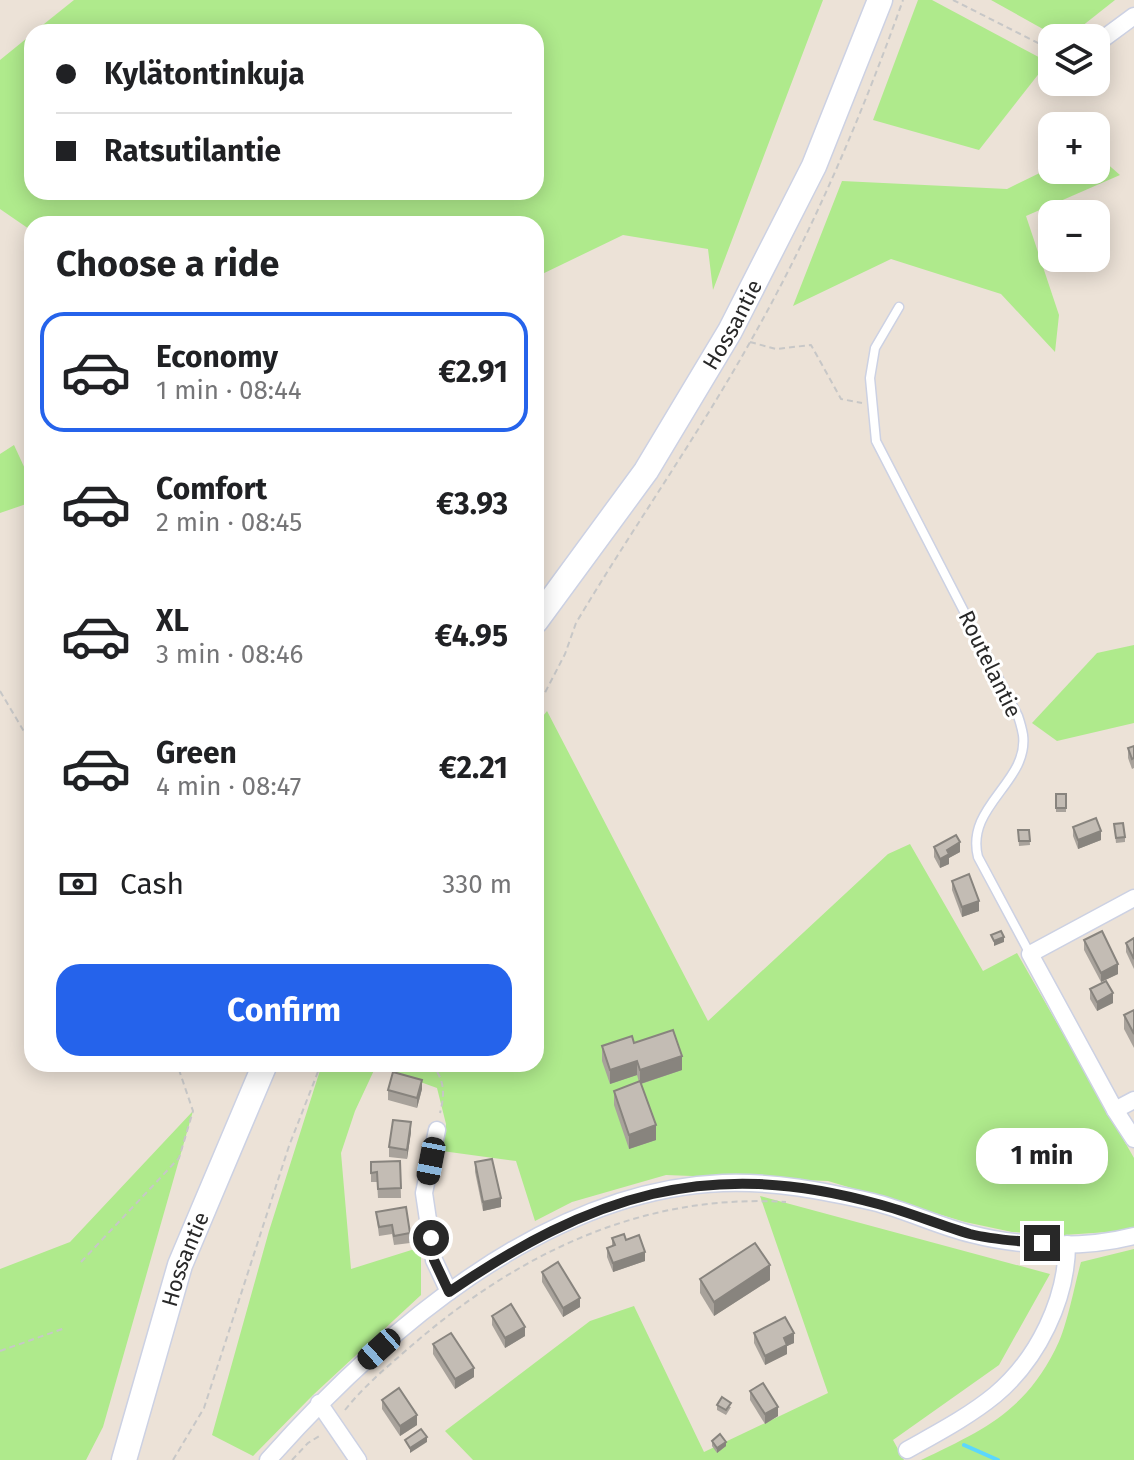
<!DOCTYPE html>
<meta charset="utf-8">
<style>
body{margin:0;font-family:"Fira Sans",sans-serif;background:#f2f2f2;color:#202124;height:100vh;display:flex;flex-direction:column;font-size:30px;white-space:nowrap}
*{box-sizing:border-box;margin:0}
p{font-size:26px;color:#757577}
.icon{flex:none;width:44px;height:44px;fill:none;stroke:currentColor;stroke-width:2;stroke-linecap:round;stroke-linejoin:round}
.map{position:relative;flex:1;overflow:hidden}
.side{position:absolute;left:24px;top:216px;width:520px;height:856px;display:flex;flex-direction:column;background:#fff;border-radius:24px;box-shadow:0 4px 20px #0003}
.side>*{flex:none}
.banner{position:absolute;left:24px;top:24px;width:520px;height:176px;border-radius:24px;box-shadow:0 4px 20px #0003;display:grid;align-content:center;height:176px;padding:0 32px;background:#fff}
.fabs{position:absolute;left:1038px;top:24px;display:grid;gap:16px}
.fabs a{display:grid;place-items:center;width:72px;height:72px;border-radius:16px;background:#fff;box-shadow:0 4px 20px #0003;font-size:40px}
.end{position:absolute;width:36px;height:36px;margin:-18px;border:10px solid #282828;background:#fff;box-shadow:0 0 0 4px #fff}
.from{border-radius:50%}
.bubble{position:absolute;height:56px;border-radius:24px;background:#fff;box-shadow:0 4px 20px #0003;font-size:26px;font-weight:700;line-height:56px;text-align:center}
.car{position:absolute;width:24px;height:48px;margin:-24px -12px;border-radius:10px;box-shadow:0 0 6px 2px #0007;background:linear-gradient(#222 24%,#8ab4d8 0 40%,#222 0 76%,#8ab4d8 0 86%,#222 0)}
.banner b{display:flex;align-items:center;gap:28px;height:76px;font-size:30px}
.banner b+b{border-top:2px solid #e0e0e0}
.banner i{width:20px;height:20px;background:#202124}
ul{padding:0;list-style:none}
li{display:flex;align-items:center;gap:24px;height:120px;margin:0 16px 12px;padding:0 16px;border:4px solid transparent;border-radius:24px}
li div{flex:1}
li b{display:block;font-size:30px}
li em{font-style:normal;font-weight:700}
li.current{border-color:#2563eb}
li>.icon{width:72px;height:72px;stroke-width:1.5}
h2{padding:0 32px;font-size:36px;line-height:96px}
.pay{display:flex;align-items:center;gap:20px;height:88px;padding:0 32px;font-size:30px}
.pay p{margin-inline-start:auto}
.action{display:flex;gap:16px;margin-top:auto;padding:16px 32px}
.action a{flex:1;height:92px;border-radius:24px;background:#2563eb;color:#fff;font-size:32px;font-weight:700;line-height:92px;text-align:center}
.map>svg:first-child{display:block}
.green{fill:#afea8c}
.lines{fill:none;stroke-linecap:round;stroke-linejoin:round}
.stream{stroke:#5cd7fc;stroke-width:4}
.lane-casing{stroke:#ccd1e3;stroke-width:11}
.street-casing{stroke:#ccd1e3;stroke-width:19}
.secondary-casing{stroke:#ccd1e3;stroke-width:27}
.path{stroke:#c7c7c7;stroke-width:2;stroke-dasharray:6 4;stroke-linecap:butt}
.lane{stroke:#fff;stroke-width:8}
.street{stroke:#fff;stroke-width:16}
.secondary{stroke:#fff;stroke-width:24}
.wall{fill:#a8a29b}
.shaded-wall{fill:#88847e}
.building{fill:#c3bcb4;stroke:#88847e;stroke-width:2}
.route{stroke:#282828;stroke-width:10}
.labels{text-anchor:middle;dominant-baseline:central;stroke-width:6;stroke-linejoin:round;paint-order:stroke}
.street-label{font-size:22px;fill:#282828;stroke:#fff}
</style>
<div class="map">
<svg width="1134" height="1460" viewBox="0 0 1134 1460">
<rect width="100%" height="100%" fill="#ece2d7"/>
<!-- green -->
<g class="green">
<polygon points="74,0 823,0 713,290 708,249 623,235 536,277 536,224 32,224 32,231 0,209 0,60 32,34 32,192 536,192 536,32 34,32"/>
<polygon points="918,0 932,0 1048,62 979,150 873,120"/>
<polygon points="991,0 1115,0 1067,38 1059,38"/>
<polygon points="1096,154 1120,175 1026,216 1059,315 1055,352 1001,294 891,259 793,306 842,181 1007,189 1052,167 1052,170 1096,170"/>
<polygon points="14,445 32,484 32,502 0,513 0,454"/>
<polygon points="1134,645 1134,723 1057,741 1032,723 1097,653"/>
<polygon points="547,711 708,1021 888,854 910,844 983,971 1017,953 1134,1158 1134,1227 1122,1231 1064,1235 1012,1232 965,1222 828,1181 666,1175 572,1202 535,1221 516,1161 442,1151 446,1124 437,1088 376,1066 355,1111 341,1153 351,1269 421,1247 421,1295 313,1395 253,1456 212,1435 269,1231 322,1064 536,1064 536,725"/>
<polygon points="193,1111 103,1427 86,1460 0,1460 0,1269 70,1242"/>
<polygon points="760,1196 1050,1274 999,1365 893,1440 904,1460 473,1460 445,1431 590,1321 634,1306 704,1452 828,1393"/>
<path d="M 1134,1249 L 1134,1460 L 921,1460 C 981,1431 1023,1413 1055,1350 C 1067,1328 1074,1287 1081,1262 Z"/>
</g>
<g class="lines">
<!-- stream -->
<polyline class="stream" points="964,1445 998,1460"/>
<!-- lane casing -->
<g class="lane-casing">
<path id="lane" d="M 899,307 L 875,348 L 870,378 L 876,441 L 1018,716 C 1020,722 1022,729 1023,735 C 1029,782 965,806 978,857 L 1030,954"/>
</g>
<!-- street casing -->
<g class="street-casing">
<g id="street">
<polyline points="1096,44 1134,16"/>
<polyline points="1134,898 1030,954 1115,1110 1134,1139"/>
<polyline points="1115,1110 1134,1100"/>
<polyline points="437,1130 424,1193 434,1260 449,1292"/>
<polyline points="319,1403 358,1460"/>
<path d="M 907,1450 C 937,1433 968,1417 995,1395 C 1038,1359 1067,1299 1067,1244"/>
<path d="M 268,1460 C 381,1333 544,1190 723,1183 C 774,1181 824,1191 873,1202 C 906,1210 938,1226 971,1234 C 1021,1247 1084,1249 1134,1236"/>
</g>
</g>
<!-- secondary casing -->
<g class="secondary-casing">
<g id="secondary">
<path id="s1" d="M 536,621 L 646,471 L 730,331 L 814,166 L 880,0"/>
<path id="s2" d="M 124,1460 L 180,1265 L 265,1064"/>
</g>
</g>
<!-- path -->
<g class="path">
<polyline points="953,0 1052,50"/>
<polyline points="750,342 776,349 811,345 841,399 862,403"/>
<polyline points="0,691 32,745"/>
<path d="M 536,710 L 565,654 L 576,623 C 632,529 695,440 749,344 C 811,235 861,118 903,0"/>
<path d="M 431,1064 C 445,1079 445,1094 440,1113"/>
<polyline points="81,1262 179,1158 193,1111 177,1064"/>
<polyline points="0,1351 65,1328"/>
<path d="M 345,1410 C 364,1386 387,1367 410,1347 C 517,1254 642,1193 786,1202"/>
<polyline points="173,1460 204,1408 289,1146 321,1064"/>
<polyline points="292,1460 308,1443 321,1435"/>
</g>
<!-- lane -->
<use href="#lane" class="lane"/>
<!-- street -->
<use href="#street" class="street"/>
<!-- secondary -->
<use href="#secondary" class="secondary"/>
</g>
<!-- wall -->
<g class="wall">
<polygon points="1134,746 1134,768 1132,769 1128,758 1128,748"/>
<rect x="1056" y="794" width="10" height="18"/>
<polygon points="1114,824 1125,837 1125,842 1116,843"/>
<polygon points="1073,827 1101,840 1078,849 1073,836"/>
<polygon points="1018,830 1029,830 1030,845 1019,846"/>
<polygon points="934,847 960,852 949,858 949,864 940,868 934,857"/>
<polygon points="952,881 979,911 962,917 952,890"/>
<polygon points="1134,938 1134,969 1126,952 1126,943"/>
<polygon points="1084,940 1118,974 1101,982 1084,950"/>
<polygon points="1090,989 1113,1003 1097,1011 1090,999"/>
<polygon points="1134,1010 1134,1048 1124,1029 1124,1015"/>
<polygon points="634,1043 682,1070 641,1084 656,1140 629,1149 614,1105 614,1091 639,1082 637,1075 610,1084 602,1061 602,1046"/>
<polygon points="422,1089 417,1108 388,1100 388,1090"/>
<polygon points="411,1132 407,1159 389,1157 389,1147"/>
<polygon points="400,1161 401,1198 378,1198 377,1182 371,1182 371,1162"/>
<polygon points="475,1162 501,1207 483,1211 475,1172"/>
<polygon points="376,1212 410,1233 410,1243 394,1245 392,1234 379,1236"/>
<polygon points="612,1238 626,1240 645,1261 613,1272 607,1257 607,1248 612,1246"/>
<polygon points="542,1272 580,1307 563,1317 542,1282"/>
<polygon points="700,1279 770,1280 714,1316 700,1293"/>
<polygon points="492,1316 525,1336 505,1348 492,1325"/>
<polygon points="754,1333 794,1343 787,1346 787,1354 765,1365 754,1343"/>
<polygon points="433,1344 474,1377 455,1389 433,1354"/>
<polygon points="750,1391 778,1416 765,1424 750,1400"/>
<polygon points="382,1400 417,1425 400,1436 382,1409"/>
<polygon points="717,1405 731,1407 726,1415 717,1410"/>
<polygon points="712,1441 726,1446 717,1453 712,1446"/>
</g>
<!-- shaded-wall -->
<g class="shaded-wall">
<polygon points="1101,831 1101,840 1078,849 1078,840"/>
<polygon points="960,842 960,852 949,858 949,864 940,868 940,859 947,850"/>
<polygon points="979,901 979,911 962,917 962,907"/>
<polygon points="1004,937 1004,942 994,946 994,941"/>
<polygon points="1118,964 1118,974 1101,982 1101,973"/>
<polygon points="1113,993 1113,1003 1097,1011 1097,1002"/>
<polygon points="682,1056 682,1070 640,1084 640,1070"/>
<polygon points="637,1061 637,1075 610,1084 610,1070"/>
<polygon points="422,1080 422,1089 417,1108 417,1098"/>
<polygon points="411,1122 411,1132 407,1159 407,1150"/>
<polygon points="656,1125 656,1140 629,1149 629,1135"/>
<polygon points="501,1198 501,1207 483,1211 483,1202"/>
<polygon points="645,1252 645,1261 613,1272 613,1263"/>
<polygon points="770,1265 770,1280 714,1316 714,1302"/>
<polygon points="580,1298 580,1307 563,1317 563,1308"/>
<polygon points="525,1327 525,1336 505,1348 505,1338"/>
<polygon points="794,1333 794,1343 787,1346 787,1354 765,1365 765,1356 784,1338"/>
<polygon points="474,1368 474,1377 455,1389 455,1379"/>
<polygon points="778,1407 778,1416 765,1424 765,1414"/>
<polygon points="417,1415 417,1425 400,1436 400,1426"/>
<polygon points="427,1437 427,1442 410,1453 410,1448"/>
<polygon points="726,1442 726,1446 717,1453 717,1448"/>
</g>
<!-- building -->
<g class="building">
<polygon points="1134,746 1134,758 1132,759 1128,748"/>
<rect x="1056" y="794" width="10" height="14"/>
<polygon points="1096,818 1101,831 1078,840 1073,827"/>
<polygon points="1123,823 1125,837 1116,838 1114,824"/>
<polygon points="1018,830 1029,830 1030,841 1019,841"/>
<polygon points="956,835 960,842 947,850 949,854 940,859 934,847"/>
<polygon points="969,874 979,901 962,907 952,881"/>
<polygon points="1001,931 1004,937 994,941 991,935"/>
<polygon points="1102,931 1118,964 1101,973 1084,940"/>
<polygon points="1134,938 1134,959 1126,943"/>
<polygon points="1106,981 1113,993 1097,1002 1090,989"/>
<polygon points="1134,1010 1134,1034 1124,1015"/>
<polygon points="673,1030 682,1056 640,1070 637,1061 610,1070 602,1046 632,1036 634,1043"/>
<polygon points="393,1072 422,1080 417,1098 388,1090"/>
<polygon points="640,1081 656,1125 629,1135 614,1091"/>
<polygon points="393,1120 411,1122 407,1150 389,1147"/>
<polygon points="492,1159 501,1198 483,1202 475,1162"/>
<polygon points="400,1161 401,1188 378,1189 377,1172 371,1173 371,1162"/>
<polygon points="406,1207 410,1233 394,1236 392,1225 379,1227 376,1212"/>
<polygon points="624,1234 626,1240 639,1235 645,1252 613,1263 607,1248 615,1245 612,1238"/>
<polygon points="755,1243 770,1265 714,1302 700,1279"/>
<polygon points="558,1262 580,1298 563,1308 542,1272"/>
<polygon points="511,1304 525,1327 505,1338 492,1316"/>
<polygon points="785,1317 794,1333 784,1338 787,1345 765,1356 754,1333"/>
<polygon points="451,1333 474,1368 455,1379 433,1344"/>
<polygon points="763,1383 778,1407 765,1414 750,1391"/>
<polygon points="399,1388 417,1415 400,1426 382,1400"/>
<polygon points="722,1397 731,1403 726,1410 717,1405"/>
<polygon points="421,1429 427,1437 410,1448 405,1440"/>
<polygon points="720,1434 726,1442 717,1448 712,1441"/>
</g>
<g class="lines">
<!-- route -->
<path class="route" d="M 431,1238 L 434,1260 L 449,1292 C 591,1196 707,1156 878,1204 C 909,1212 939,1225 970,1234 C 993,1240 1019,1241 1042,1243"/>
</g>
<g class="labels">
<!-- street labels -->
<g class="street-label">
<text stroke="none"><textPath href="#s1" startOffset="356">Hossantie</textPath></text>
<text transform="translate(990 664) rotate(64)">Routelantie</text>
<text stroke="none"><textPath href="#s2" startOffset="210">Hossantie</textPath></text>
</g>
</g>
</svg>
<div class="fabs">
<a><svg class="icon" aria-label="layers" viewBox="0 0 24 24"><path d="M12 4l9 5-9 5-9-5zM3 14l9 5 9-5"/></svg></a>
<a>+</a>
<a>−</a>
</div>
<i class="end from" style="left:431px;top:1238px"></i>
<i class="end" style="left:1042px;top:1243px"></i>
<div class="bubble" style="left:976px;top:1128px;width:132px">1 min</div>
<i class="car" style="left:431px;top:1161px;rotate:191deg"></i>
<i class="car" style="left:379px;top:1349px;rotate:228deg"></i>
<div class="banner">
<b><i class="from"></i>Kylätontinkuja</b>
<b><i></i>Ratsutilantie</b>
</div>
<section class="side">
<h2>Choose a ride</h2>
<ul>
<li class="current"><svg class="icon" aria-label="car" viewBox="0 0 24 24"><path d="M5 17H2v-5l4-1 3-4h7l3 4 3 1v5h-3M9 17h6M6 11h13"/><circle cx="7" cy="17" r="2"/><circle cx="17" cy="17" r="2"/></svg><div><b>Economy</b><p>1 min · 08:44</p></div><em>€2.91</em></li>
<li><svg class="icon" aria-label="car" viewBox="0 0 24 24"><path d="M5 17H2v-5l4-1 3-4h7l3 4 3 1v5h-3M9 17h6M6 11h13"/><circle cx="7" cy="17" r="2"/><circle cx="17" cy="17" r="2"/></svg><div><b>Comfort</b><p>2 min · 08:45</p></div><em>€3.93</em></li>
<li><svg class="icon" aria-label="car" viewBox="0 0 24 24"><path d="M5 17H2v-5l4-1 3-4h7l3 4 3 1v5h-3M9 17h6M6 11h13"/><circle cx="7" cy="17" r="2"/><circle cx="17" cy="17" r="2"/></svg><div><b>XL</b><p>3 min · 08:46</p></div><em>€4.95</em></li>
<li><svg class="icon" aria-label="car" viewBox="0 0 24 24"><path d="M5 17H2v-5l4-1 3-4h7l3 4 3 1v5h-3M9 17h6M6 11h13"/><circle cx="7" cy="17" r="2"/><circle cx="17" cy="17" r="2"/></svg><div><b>Green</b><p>4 min · 08:47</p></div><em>€2.21</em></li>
</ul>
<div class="pay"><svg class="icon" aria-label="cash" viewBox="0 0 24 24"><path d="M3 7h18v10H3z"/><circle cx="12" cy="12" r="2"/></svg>Cash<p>330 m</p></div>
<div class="action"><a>Confirm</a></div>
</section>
</div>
